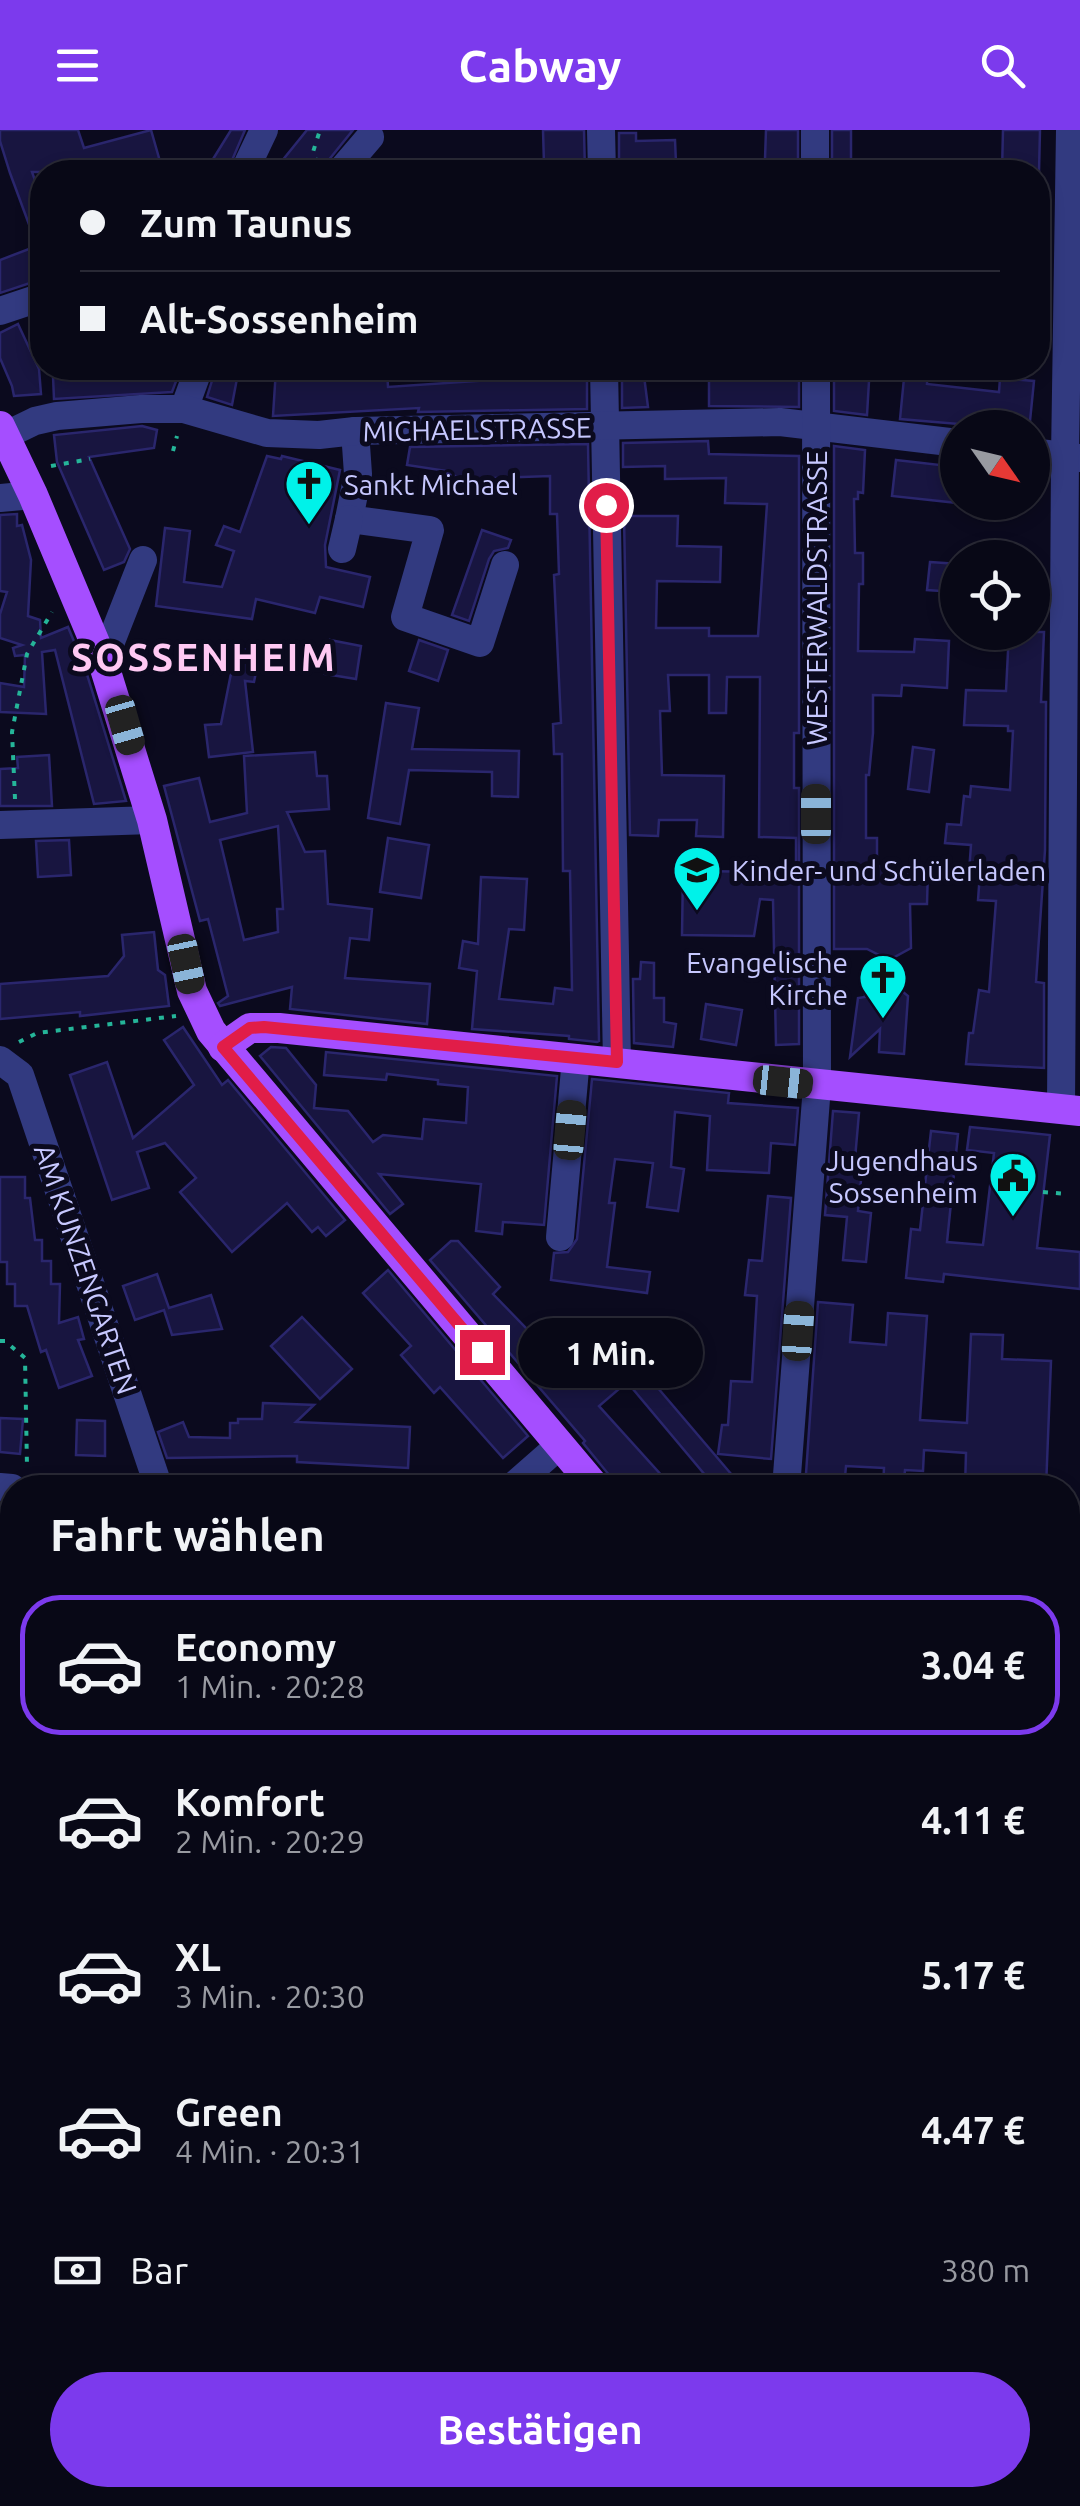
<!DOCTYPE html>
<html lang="de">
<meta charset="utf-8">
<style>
body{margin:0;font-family:Ubuntu,sans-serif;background:#161623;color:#f1f3f6;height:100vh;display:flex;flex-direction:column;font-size:38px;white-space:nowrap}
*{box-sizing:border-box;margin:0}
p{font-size:32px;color:#989aa1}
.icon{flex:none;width:55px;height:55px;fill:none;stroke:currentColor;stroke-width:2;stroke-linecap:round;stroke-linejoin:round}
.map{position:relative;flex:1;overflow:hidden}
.side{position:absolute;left:0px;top:1345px;width:1080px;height:1032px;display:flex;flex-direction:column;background:#080816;border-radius:40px 40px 0 0;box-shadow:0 5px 15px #0003,0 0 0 2px #292935}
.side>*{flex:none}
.hud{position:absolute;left:30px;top:30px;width:1020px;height:220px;border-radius:40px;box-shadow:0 5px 15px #0003,0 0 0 2px #292935;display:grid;align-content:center;height:220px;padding:0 50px;background:#080816}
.needle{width:65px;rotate:124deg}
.fabs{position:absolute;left:940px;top:280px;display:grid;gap:20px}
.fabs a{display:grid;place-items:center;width:110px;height:110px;border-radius:50%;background:#080816;box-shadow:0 5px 15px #0003,0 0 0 2px #292935;font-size:50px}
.end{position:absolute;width:45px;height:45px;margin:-22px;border:12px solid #e11d48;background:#fff;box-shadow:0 0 0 5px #fff}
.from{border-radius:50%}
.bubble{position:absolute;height:70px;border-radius:35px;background:#080816;box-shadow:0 5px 15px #0003,0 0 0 2px #292935;font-size:32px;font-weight:600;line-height:70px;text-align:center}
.car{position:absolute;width:30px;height:60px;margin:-30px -15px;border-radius:12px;box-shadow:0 0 8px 2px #0007;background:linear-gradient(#222 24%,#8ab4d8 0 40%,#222 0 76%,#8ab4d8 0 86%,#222 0)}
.hud b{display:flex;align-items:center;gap:35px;height:95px;font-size:38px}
.hud b+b{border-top:2px solid #292935}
.hud i{width:25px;height:25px;background:#f1f3f6}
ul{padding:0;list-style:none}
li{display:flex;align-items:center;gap:30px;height:140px;margin:0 20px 15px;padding:0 30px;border:5px solid transparent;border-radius:40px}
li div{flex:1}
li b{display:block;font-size:38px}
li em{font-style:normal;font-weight:600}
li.selected{border-color:#7c3aed}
li>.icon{width:90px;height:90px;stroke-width:1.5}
h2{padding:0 50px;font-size:45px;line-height:120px}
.pay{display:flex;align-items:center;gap:25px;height:110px;padding:0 50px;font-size:38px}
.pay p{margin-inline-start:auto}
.primary-button{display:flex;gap:20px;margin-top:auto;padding:20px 50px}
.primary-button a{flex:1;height:115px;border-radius:60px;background:#7c3aed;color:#fff;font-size:40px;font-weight:600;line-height:115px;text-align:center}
header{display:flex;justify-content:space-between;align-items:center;height:130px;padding:0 50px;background:#7c3aed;color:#fff;font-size:45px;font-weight:600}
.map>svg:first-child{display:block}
.green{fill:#0d2823}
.building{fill:#181540;stroke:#2a266d;stroke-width:2.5;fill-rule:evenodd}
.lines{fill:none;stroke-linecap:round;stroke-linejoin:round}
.path{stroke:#25b599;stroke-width:4;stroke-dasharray:5 8;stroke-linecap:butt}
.minor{stroke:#323a80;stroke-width:28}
.major{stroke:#a54eff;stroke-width:30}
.route{stroke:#e11d48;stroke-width:12}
.labels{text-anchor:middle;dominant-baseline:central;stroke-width:10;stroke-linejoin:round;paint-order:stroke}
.street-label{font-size:28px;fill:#c7c8ff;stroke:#0b0a1e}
.poi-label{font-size:28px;fill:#c7c8ff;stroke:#0b0a1e;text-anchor:start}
.district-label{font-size:38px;font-weight:bold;letter-spacing:2.5px;fill:#ffc9f3;stroke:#0b0a1e}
</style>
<header><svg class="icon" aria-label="menu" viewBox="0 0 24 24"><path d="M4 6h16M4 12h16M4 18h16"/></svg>Cabway<svg class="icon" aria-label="search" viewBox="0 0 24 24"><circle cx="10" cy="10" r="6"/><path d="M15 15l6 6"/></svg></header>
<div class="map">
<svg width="1080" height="2376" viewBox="0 0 1080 2376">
<rect width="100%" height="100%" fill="#0b0a1e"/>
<!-- green -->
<polygon class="green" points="1068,2144 1080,2145 1080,2376 878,2376 878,2365 1068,2365"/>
<!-- building -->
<g class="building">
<polygon points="0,0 78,0 84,18 151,0 163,42 32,42 42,70 42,149 0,163 0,130 37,116 10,43 0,11"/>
<polygon points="231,0 245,0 227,42 205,42"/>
<polygon points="307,0 353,0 319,42 273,42"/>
<polygon points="543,0 584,0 585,42 551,42 551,34 544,34"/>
<polygon points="766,0 798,0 798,42 774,42 775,30 765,29"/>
<rect x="832" y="0" width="19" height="42"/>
<polygon points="1003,0 1040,0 1039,42 1002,42"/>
<polygon points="619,3 636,3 636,11 675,10 676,33 619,34"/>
<polygon points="18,194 39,239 41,264 14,266 12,256 0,228 0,203"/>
<polygon points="142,238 181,238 172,262 54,269 53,246"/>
<polygon points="216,238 239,238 232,275 207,267"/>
<polygon points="506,238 587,238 587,279 418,282 419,278 273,286 276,239 294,242 387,239 388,257 505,249"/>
<polygon points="622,238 643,238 648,277 622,278"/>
<polygon points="709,238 799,238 799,277 709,276"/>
<polygon points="905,238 928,238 927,254 999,262 1000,248 1034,251 1030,291 983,287 982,296 900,289"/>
<polygon points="834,247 869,251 867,285 834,281"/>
<polygon points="142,296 157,300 154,318 89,327 130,419 124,432 104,440 57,332 54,305"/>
<polygon points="708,311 709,324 799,326 799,603 794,603 794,658 799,658 799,914 776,915 773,770 760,769 754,806 682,805 683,741 796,742 796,708 759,707 760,547 727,547 726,583 709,583 709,545 668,545 670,581 660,581 662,645 724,646 723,707 696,706 697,690 659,690 658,706 630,705 624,386 678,386 677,416 721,417 720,452 657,451 656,498 709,498 709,506 758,506 767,374 725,373 726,348 665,349 665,336 623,337 623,313"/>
<polygon points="588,314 599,911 597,912 569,909 569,906 472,899 477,841 459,838 463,811 478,814 481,747 527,749 524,800 509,799 499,869 553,874 555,858 572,860 570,741 563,741 562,624 554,624 553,594 561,593 554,445 559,444 557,384 550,384 550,346 467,349 447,344 447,341 407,335 410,317"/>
<polygon points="834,316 865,320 863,363 858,362 858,369 854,369 855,423 863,423 863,454 859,454 858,521 914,522 915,509 949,511 947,558 902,555 901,566 873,565 873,603 869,645 866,645 866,708 877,708 877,736 928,738 927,774 910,774 911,818 889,830 867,819 834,819"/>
<polygon points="267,326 281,329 282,326 340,340 325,415 326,437 370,447 363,477 320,467 315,483 256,469 252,489 156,476 165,398 190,401 184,452 222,457 234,421 216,415 224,396 240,402"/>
<polygon points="896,330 958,337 958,373 892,366"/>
<polygon points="17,384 17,396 22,395 31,430 28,486 40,490 41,508 68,497 85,538 126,671 94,674 55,520 42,522 46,584 0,582 0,553 24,557 25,525 15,526 13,518 22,515 0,508 0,484 7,462 0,461 0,385"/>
<polygon points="482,400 511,410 508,418 494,421 489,429 469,491 452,485"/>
<polygon points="930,432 958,434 956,462 927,460"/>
<polygon points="1009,502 1044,502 1041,572 1046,572 1045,720 1036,852 1044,853 1044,938 966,934 969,903 973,903 979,860 989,862 996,771 978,770 980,743 969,742 971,715 945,713 947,694 961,695 964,666 970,667 971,656 1010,660 1013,601 1008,601 1008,596 964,595 966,560 1006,561"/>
<polygon points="330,510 361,516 356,549 325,544"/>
<polygon points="419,510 448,520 438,551 409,541"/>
<polygon points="237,513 241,513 242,519 260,522 254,552 245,551 253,622 209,627 205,595 221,594"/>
<polygon points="386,573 419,578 412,619 519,621 518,667 492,666 492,642 409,640 400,694 368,688"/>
<polygon points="913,617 934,620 929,662 908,659"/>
<path d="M 315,622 L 317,646 L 327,646 L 329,679 L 287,682 L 305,722 L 325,721 L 328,774 L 372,779 L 369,810 L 350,808 L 345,848 L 430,854 L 427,894 L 290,879 L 292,857 L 220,876 L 218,873 L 228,866 L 208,789 L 200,791 L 164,656 L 199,648 L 210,692 L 247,683 L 244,626 ZM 278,696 L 283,779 L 277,779 L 278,802 L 244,810 L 220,710 Z"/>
<polygon points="49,625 52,676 0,676 0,639 18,638 17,627"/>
<polygon points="388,708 429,715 421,768 380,762"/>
<polygon points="69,710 71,745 38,747 36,711"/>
<polygon points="154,802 158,840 165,845 169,876 80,886 80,882 0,889 0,854 108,846 124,826 122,805"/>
<polygon points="641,832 654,833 654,868 664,868 664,892 676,894 673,917 634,913 633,849 640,849"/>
<polygon points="891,852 908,866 904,924 879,922 880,899 850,927 858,868 865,867 865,861 881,862"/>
<polygon points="706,874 742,880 736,915 701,909"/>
<polygon points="183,897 222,955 228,950 345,1090 326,1106 318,1097 312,1102 287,1073 232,1122 180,1062 196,1048 165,1013 137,1022 149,1058 112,1070 70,945 107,932 133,1008 194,955 164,910"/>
<polygon points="271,917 286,918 316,955 314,978 348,981 373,1012 383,1005 422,1009 424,989 466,993 468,957 438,954 438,950 387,944 386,950 324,945 326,922 557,946 544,1095 503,1092 502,1104 476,1101 481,1054 379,1044 403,1074 390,1084 260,926"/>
<polygon points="592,949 729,963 728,973 798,978 795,1015 771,1013 769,1043 707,1040 710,986 675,982 671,1037 684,1039 678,1081 647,1077 653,1033 615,1029 609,1073 615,1073 607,1137 650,1142 647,1163 551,1150 554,1123 568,1122 577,1109"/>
<polygon points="833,981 859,983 855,1029 863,1030 858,1081 871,1083 866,1132 843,1130 847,1087 825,1085"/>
<polygon points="970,997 1050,1005 1037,1118 1080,1122 1080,1159 944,1144 943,1152 906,1148 911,1099 920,1100 931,1001 958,1004 947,1112 983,1115 994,1023 967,1020"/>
<polygon points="0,1047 25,1047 25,1068 30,1068 35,1110 42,1110 42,1131 51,1131 51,1154 60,1154 59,1193 78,1187 84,1209 78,1210 92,1246 59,1258 46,1220 41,1222 27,1176 15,1176 15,1154 7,1154 7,1132 0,1132"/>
<polygon points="768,1066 791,1068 771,1329 718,1324 722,1295 728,1295 731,1251 752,1252 757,1166 745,1165 749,1130 762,1131"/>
<polygon points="451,1111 458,1111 500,1157 493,1164 557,1230 600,1190 732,1345 716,1358 627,1252 599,1276 673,1358 614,1358 610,1346 583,1313 585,1311 430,1130"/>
<polygon points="388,1140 528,1306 503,1328 440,1257 434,1263 401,1225 411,1216 363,1163"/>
<polygon points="157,1144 169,1178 211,1165 222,1199 172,1205 164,1180 135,1190 123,1156"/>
<polygon points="818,1172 853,1175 850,1212 886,1215 888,1183 927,1186 920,1290 967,1293 971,1204 1003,1205 1002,1229 1051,1231 1046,1358 965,1358 966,1323 924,1320 923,1341 905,1340 903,1358 883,1358 884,1338 846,1336 844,1358 805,1358"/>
<polygon points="302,1187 352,1239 320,1269 271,1216"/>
<polygon points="263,1273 314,1275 296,1292 410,1297 408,1338 297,1332 297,1326 167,1328 158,1302 183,1292 189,1307 230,1308 230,1293 238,1293 238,1289 262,1289"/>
<polygon points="0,1288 23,1289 20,1324 0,1322"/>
<polygon points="77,1290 105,1291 105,1326 76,1325"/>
</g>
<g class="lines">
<!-- path -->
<g class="path">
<polyline points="317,33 313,22 320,0"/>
<polyline points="173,321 177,306"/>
<polyline points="51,336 90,329"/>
<polyline points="15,669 12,602 27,524 52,482"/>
<polyline points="19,912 37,903 176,886"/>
<polyline points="1043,1062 1067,1064"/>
<polyline points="0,1211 5,1211 25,1228 27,1337"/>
<polyline points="0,1654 12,1659"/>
</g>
<!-- minor -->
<g class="minor">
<polyline points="601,0 602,42"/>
<polyline points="815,0 815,42"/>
<polyline points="244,42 264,0"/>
<polyline points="340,42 370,7"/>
<polyline points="0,181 42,167"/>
<polyline points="604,238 617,933"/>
<polyline points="184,279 199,238"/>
<polyline points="355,301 358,344 349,389 430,400 405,487 480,513 505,435"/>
<polyline points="4,306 35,291 57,286 141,279 184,279 267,303 319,305 355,301 780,292 958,313"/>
<polyline points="1032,322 1080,328"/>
<polyline points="0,368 33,365"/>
<polyline points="342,419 349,389"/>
<polyline points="103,532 143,430"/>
<polyline points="0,695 152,690"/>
<polyline points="0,930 20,945 159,1358"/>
<polyline points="1061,979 1065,326 1070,0"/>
<polyline points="560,1107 576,928"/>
<polyline points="0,1357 12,1358"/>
<polyline points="511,1358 560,1315"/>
<polyline points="786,1358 817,956 816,238"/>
<polyline points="1068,1553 1080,1555"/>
<polyline points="0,1745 12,1720"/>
<polyline points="0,2094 12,2094"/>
<polyline points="420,2365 451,2376"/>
<polyline points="236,2376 339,2365"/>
</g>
<!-- major -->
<g class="major">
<polyline points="0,296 33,365 103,532 152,690 192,861 211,901 596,1358"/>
<polyline points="223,917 250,898 279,898 1080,981"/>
<polyline points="715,2365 715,2376"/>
</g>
</g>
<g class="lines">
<!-- route -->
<polyline class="route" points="482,1222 223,917 250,898 264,897 617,932 606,375"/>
</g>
<!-- icons -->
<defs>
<g id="church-pin" transform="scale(2.5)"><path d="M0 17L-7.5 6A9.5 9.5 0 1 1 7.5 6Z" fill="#00f2e9" stroke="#0b0a1e"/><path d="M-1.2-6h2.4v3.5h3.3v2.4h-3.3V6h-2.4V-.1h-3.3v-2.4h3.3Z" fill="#111"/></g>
<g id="school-pin" transform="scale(2.5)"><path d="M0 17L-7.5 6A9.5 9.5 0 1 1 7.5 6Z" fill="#00f2e9" stroke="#0b0a1e"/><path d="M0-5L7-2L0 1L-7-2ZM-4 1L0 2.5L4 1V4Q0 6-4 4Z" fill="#111"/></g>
<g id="civic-pin" transform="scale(2.5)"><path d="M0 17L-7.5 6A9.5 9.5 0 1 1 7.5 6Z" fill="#00f2e9" stroke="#0b0a1e"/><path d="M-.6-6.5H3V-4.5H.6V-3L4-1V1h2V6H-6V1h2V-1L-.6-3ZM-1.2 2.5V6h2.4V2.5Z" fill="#111"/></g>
</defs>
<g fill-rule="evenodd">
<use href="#church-pin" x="309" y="354"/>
<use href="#school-pin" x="697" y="740"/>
<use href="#church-pin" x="883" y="848"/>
<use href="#civic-pin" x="1013" y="1046"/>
</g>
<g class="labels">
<!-- street labels -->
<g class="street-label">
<text transform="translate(477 299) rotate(-1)">MICHAELSTRASSE</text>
<text transform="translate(816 468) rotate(-90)">WESTERWALDSTRASSE</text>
<text transform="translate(86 1139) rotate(71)">AM KUNZENGARTEN</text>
</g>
<!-- poi labels -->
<g class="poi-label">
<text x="344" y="354">Sankt Michael</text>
<text x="732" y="740">Kinder- und Schülerladen</text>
<text x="848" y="832" text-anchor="end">Evangelische<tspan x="848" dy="32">Kirche</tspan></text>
<text x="978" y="1030" text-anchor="end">Jugendhaus<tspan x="978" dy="32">Sossenheim</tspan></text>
</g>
<!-- district labels -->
<g class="district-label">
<text x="204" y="527">SOSSENHEIM</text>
</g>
</g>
</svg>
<div class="fabs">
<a><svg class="needle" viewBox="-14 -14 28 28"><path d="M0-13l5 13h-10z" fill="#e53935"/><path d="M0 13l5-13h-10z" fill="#989aa1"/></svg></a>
<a><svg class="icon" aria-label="locate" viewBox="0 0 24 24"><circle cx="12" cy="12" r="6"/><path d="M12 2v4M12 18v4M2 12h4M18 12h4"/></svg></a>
</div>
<i class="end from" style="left:606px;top:375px"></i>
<i class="end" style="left:482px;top:1222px"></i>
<div class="bubble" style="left:518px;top:1188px;width:185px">1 Min.</div>
<i class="car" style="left:125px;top:595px;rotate:164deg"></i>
<i class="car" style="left:816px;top:684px;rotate:0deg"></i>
<i class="car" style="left:186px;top:834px;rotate:168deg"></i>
<i class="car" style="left:783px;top:952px;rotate:96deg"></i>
<i class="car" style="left:570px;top:1000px;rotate:5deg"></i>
<i class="car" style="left:798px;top:1201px;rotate:4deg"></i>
<div class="hud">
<b><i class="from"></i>Zum Taunus</b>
<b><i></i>Alt-Sossenheim</b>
</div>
<section class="side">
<h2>Fahrt wählen</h2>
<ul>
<li class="selected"><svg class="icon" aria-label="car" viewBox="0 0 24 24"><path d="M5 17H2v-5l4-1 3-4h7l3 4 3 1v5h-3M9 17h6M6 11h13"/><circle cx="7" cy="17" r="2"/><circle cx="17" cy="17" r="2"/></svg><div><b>Economy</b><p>1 Min. · 20:28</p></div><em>3.04 €</em></li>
<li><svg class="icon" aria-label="car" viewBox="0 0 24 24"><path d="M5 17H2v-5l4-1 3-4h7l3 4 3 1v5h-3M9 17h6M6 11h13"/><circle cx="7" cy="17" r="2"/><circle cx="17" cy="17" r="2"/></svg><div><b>Komfort</b><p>2 Min. · 20:29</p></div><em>4.11 €</em></li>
<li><svg class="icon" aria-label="car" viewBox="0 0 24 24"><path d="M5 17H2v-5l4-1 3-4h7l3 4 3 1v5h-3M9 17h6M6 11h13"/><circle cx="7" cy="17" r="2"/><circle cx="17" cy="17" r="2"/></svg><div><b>XL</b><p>3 Min. · 20:30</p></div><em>5.17 €</em></li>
<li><svg class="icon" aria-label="car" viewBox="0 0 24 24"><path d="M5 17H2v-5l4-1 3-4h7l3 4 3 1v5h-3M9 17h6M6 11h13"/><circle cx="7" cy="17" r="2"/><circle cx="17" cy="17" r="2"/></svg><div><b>Green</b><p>4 Min. · 20:31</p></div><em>4.47 €</em></li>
</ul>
<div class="pay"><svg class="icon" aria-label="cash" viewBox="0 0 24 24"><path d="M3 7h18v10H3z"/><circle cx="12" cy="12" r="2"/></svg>Bar<p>380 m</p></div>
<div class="primary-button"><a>Bestätigen</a></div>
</section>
</div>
